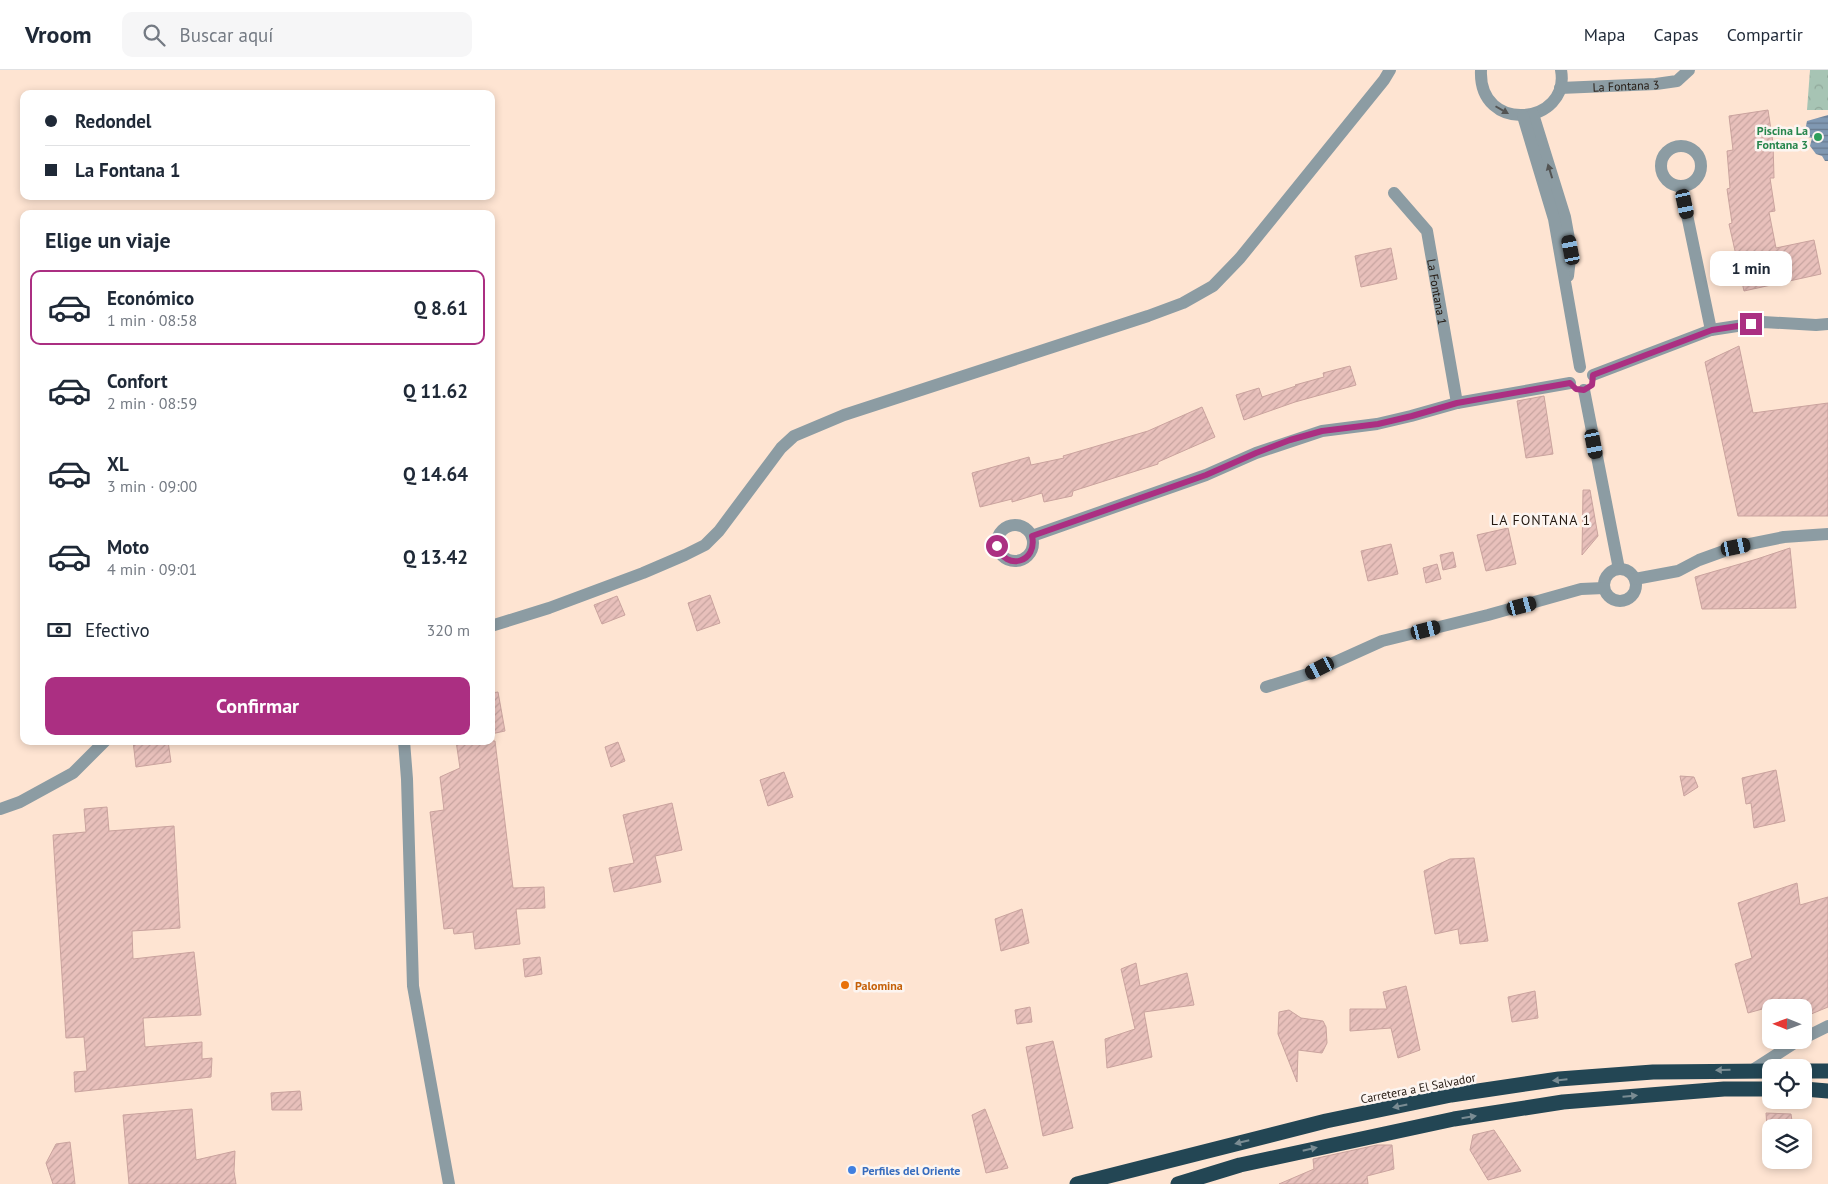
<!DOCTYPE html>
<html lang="es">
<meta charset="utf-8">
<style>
body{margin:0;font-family:"PT Sans",sans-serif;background:#f6f6f7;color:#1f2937;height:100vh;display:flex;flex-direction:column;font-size:19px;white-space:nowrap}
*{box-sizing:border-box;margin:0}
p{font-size:16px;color:#747a83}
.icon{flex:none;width:28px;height:28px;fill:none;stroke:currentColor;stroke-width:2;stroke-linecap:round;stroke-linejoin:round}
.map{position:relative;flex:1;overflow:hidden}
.details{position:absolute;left:20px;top:140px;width:475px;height:535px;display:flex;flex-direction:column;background:#fff;border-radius:10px;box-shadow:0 2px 8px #0003}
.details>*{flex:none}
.hud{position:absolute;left:20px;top:20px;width:475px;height:110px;border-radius:10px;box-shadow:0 2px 8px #0003;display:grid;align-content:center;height:110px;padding:0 25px;background:#fff}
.needle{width:32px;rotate:271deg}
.fabs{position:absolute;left:1762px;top:929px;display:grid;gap:10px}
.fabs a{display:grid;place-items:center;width:50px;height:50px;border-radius:10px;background:#fff;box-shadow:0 2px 8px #0003;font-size:25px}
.end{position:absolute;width:22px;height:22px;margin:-11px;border:6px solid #ab2f82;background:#fff;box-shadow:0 0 0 2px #fff}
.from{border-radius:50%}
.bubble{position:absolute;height:35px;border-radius:10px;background:#fff;box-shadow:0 2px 8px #0003;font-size:16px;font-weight:600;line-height:35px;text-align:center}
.car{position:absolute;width:15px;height:30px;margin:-15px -8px;border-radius:6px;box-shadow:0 0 4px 1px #0007;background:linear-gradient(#222 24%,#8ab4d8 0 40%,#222 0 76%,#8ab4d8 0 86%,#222 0)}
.hud b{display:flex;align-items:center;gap:18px;height:48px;font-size:19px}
.hud b+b{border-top:1px solid #e0e1e3}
.hud i{width:12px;height:12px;background:#1f2937}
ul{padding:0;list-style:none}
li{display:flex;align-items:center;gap:15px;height:75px;margin:0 10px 8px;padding:0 15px;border:2px solid transparent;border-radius:10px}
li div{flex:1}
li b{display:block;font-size:19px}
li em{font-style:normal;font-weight:600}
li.selected{border-color:#ab2f82}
li>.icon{width:45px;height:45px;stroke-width:1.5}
h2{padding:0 25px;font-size:22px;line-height:60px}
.pay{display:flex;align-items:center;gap:12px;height:55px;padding:0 25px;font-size:19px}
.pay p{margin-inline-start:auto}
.button{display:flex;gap:10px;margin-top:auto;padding:10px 25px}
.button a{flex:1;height:58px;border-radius:10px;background:#ab2f82;color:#fff;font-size:20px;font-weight:600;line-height:58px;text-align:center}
header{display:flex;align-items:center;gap:30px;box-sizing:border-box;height:70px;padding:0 25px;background:#fff;border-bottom:1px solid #e0e1e3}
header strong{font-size:24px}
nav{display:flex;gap:28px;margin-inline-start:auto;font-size:18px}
.search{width:350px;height:45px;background:#f6f6f7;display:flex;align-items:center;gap:12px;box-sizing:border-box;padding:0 18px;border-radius:10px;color:#747a83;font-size:19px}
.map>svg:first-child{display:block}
.park{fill:url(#park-crowns)}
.water{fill:url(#water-rules)}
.building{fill:url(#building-hatch);stroke:#caa39e}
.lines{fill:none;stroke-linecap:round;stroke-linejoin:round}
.minor{stroke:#8c9ca3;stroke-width:12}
.highway{stroke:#234654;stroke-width:15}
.oneway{fill:#535453}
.oneway2{fill:#7a8c93}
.route{stroke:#ab2f82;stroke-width:6}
.leisure-dot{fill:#2e9e5b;stroke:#fcf5f1;stroke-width:2}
.food-dot{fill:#e8710a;stroke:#fcf5f1;stroke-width:2}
.shop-dot{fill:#3f7fe0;stroke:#fcf5f1;stroke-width:2}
.labels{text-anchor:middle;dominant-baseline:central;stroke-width:5;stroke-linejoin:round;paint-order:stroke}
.street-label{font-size:12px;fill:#241911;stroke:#fcf5f1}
.leisure-label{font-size:12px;font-weight:bold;fill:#27864d;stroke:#fcf5f1;text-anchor:end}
.food-label{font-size:12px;font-weight:bold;fill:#c56008;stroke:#fcf5f1;text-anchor:start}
.shop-label{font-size:12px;font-weight:bold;fill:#366cbe;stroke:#fcf5f1;text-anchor:start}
.neighbourhood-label{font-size:14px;letter-spacing:1px;fill:#241911;stroke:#fcf5f1}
</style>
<header>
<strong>Vroom</strong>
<div class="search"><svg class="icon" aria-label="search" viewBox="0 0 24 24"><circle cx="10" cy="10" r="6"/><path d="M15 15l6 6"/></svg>Buscar aquí</div>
<nav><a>Mapa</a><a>Capas</a><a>Compartir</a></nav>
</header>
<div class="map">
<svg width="1828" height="1114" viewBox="0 0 1828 1114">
<defs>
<pattern id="park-crowns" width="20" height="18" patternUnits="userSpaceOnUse" patternTransform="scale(1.25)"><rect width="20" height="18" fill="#a7c4b4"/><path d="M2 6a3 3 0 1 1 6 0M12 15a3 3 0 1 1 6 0" fill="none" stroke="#90a89a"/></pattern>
<pattern id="water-rules" width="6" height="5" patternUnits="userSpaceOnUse" patternTransform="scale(1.25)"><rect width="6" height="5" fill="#8098b2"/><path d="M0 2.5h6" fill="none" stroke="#697b8f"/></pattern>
<pattern id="building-hatch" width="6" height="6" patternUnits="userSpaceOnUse" patternTransform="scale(1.25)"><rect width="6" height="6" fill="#e8c0bb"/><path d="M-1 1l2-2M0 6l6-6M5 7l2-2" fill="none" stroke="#c7a4a0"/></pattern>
</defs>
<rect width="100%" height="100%" fill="#fee4d2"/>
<!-- park -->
<polygon class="park" points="1810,0 1828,0 1828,40 1807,40"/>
<!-- water -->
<polygon class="water" points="1828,45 1828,91 1825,91 1822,86 1816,84 1810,76 1812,68 1804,66 1807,51"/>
<!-- building -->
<g class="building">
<polygon points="1768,40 1773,73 1774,108 1770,108 1775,141 1769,142 1776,178 1814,170 1821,204 1744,221 1729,154 1732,153 1727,119 1730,118 1727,81 1733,80 1729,46"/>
<polygon points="1391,178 1397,209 1361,217 1355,186"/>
<polygon points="1739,276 1753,343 1828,333 1828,446 1738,446 1705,292"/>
<polygon points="1350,296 1356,315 1295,332 1244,350 1236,325 1259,318 1262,327 1296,316 1295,315 1324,307 1323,303"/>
<polygon points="1544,326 1553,384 1526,388 1517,331"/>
<polygon points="1202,337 1215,367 1158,392 1158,394 1073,421 1072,426 1044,432 1042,423 1012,432 1012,429 980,437 972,403 1029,387 1031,395 1064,388 1063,386 1148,361"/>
<polygon points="1583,420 1590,420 1598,466 1582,485"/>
<polygon points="1508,458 1516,494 1486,501 1477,465"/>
<polygon points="1391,474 1398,504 1368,511 1361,481"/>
<polygon points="1790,478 1796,538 1702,539 1695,507 1757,489"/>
<polygon points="1453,482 1456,497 1443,500 1440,485"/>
<polygon points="1437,494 1441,509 1426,513 1423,498"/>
<polygon points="710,525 720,553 697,561 688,533"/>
<polygon points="617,526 625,545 602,554 594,535"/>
<polygon points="498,622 505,661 491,664 491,623"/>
<polygon points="133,671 168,671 171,692 136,697"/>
<polygon points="456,671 495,671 513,818 544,817 545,838 516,839 520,874 475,879 473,862 454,864 453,858 444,859 430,742 444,740 440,707 460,698"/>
<polygon points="618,672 625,691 611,697 605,677"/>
<polygon points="1776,700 1785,751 1754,758 1751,733 1746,734 1742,708"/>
<polygon points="784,702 793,727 768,736 760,710"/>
<polygon points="1680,706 1694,707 1698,717 1684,726"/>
<polygon points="672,733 682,780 655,786 661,812 614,822 609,798 634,793 623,745"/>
<polygon points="107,737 109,761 174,756 180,858 132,861 133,889 194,882 201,945 143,948 145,977 202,972 202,989 212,988 211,1007 75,1022 74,1002 87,1001 84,967 66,968 53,765 86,762 84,739"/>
<polygon points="1474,788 1488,871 1460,874 1458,859 1435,864 1424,801 1450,789"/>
<polygon points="1797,813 1800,835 1828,827 1828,937 1804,947 1804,938 1766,938 1748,943 1735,894 1752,888 1738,833"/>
<polygon points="1022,839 1029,873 1001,881 995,849"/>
<polygon points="540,887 542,904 525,907 523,889"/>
<polygon points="1136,893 1140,916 1187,903 1194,935 1144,942 1152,987 1107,998 1105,969 1135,959 1121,899"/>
<polygon points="1406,916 1420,980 1398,988 1391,958 1350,961 1350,939 1387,939 1383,922"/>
<polygon points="1535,921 1538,948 1512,952 1508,927"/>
<polygon points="1030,937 1032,952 1017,954 1015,940"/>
<polygon points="1289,940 1301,948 1323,951 1326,957 1327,973 1322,983 1298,980 1297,1012 1278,964 1279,942"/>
<polygon points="1053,971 1073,1058 1043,1066 1026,977"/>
<polygon points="300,1021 302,1040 272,1040 271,1023"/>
<polygon points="192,1039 196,1090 235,1081 234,1101 236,1114 129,1114 123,1045"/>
<polygon points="985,1039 1008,1098 986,1103 972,1045"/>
<polygon points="1766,1043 1791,1044 1793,1058 1767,1058"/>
<polygon points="1494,1060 1521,1101 1488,1110 1470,1080 1473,1065"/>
<polygon points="70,1072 75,1114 53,1114 46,1093 56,1074"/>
<polygon points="1377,1075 1392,1075 1394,1099 1367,1106 1368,1114 1279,1114 1314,1099 1313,1089"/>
</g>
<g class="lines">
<!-- minor -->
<g class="minor">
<path d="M 1481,0 C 1478,65 1571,55 1561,0"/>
<path id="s1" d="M 1560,18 L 1656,14 L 1677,11 L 1689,0"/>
<polyline points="1533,44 1565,147 1571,180 1568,206"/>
<polyline points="1523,46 1554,149 1580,297"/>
<circle cx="1681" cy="96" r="20"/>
<polyline points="1681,116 1711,260"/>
<path id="s2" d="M 1394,123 L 1427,161 L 1457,333"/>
<polyline points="1593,305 1711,260 1763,252 1816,255 1828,254"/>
<polyline points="1584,320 1619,499"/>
<circle cx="1015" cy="473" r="18"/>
<polyline points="1032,466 1206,405 1256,383 1322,361 1377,354 1411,346 1457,333 1570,313"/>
<circle cx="1620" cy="515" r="16"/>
<polyline points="1635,509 1678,501 1699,490 1735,477 1784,467 1828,464"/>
<polyline points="491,556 549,538 643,503 685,485 705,475 719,461 781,378 794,366 844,345 1148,246 1183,233 1213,216 1240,188 1384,10 1390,0"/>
<polyline points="1266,617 1311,603 1382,571 1488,545 1581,519 1604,518"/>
<polyline points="404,671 407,709 413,916 449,1114"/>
<polyline points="0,739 20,732 73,703 105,671"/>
<polyline points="1804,968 1828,956"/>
<polyline points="1751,1001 1799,970"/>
</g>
<!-- highway -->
<g class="highway">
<polyline points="1804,1001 1828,1001"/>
<polyline points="1804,1019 1828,1021"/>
<polyline points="1077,1114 1326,1051 1451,1025 1559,1009 1653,1002 1771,1001"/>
<polyline points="1178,1114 1240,1095 1454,1049 1563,1032 1724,1019 1771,1019"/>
</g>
</g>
<!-- one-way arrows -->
<defs><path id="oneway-solid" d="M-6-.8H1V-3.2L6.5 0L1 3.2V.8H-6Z" transform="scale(1.25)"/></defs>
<g class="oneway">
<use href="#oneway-solid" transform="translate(1502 40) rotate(30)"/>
<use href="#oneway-solid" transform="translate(1550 101) rotate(-107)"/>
</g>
<g class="oneway2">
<use href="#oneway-solid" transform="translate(1723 1000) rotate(179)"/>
<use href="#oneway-solid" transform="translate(1560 1010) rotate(174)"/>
<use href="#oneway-solid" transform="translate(1630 1026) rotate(-5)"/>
<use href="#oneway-solid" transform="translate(1400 1036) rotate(168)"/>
<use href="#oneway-solid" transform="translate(1469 1047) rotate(-9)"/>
<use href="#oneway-solid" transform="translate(1242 1072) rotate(166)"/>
<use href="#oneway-solid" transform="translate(1310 1079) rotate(-13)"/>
</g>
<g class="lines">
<!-- route -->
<path class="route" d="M 997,476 C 1006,502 1038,492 1032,466 L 1206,405 L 1256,383 L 1290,370 L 1322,361 L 1378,354 L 1412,346 L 1457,333 L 1570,313 L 1576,319 L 1584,320 L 1592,315 L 1593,305 L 1712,260 L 1751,254"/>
</g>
<!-- markers -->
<circle class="leisure-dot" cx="1818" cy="67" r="5"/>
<circle class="food-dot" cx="845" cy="915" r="5"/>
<circle class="shop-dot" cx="852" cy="1100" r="5"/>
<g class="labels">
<!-- street labels -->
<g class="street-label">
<text stroke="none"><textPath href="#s1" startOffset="66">La Fontana 3</textPath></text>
<text stroke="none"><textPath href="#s2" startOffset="112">La Fontana 1</textPath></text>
<text transform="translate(1418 1018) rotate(-11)">Carretera a El Salvador</text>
</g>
<!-- leisure labels -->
<g class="leisure-label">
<text x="1808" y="60">Piscina La<tspan x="1808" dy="14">Fontana 3</tspan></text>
</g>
<!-- food labels -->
<g class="food-label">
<text x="855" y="915">Palomina</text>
</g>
<!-- shop labels -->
<g class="shop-label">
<text x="862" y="1100">Perfiles del Oriente</text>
</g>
<!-- neighbourhood labels -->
<g class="neighbourhood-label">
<text x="1541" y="450">LA FONTANA 1</text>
</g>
</g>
</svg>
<div class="fabs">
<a><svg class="needle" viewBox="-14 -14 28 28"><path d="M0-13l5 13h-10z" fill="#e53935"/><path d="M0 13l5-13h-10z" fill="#747a83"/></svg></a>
<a><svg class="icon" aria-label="locate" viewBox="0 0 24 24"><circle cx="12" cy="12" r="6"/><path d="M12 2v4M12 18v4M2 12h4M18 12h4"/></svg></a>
<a><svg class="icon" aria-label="layers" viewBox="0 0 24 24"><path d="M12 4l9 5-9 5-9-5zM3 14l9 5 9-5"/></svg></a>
</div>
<i class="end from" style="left:997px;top:476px"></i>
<i class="end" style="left:1751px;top:254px"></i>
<div class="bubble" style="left:1710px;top:181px;width:82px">1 min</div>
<i class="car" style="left:1685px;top:134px;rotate:168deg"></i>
<i class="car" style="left:1571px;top:180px;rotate:349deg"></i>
<i class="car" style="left:1594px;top:374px;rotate:169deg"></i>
<i class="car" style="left:1736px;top:477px;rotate:78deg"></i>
<i class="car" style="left:1522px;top:536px;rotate:75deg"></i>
<i class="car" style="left:1426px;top:560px;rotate:76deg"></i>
<i class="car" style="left:1320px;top:598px;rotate:243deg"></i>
<div class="hud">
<b><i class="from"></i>Redondel</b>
<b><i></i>La Fontana 1</b>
</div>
<section class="details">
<h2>Elige un viaje</h2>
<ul>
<li class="selected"><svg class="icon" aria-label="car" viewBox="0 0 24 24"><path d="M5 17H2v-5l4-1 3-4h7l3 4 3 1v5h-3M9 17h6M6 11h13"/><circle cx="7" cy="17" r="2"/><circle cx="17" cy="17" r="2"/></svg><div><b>Económico</b><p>1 min · 08:58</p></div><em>Q 8.61</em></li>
<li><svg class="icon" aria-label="car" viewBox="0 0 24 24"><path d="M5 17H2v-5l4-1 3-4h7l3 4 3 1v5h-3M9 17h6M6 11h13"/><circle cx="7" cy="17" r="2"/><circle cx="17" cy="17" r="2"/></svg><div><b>Confort</b><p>2 min · 08:59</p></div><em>Q 11.62</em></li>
<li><svg class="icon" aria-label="car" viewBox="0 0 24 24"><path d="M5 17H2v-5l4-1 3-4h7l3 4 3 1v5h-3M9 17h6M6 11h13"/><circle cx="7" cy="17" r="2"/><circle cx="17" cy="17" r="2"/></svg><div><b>XL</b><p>3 min · 09:00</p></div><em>Q 14.64</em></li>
<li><svg class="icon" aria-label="car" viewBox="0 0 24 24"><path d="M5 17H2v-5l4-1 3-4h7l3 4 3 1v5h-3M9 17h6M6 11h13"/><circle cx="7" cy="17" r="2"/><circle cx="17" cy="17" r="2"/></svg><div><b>Moto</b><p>4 min · 09:01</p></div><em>Q 13.42</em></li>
</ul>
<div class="pay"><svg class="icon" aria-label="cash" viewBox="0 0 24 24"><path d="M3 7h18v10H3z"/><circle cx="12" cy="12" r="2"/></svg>Efectivo<p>320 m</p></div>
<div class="button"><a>Confirmar</a></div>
</section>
</div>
